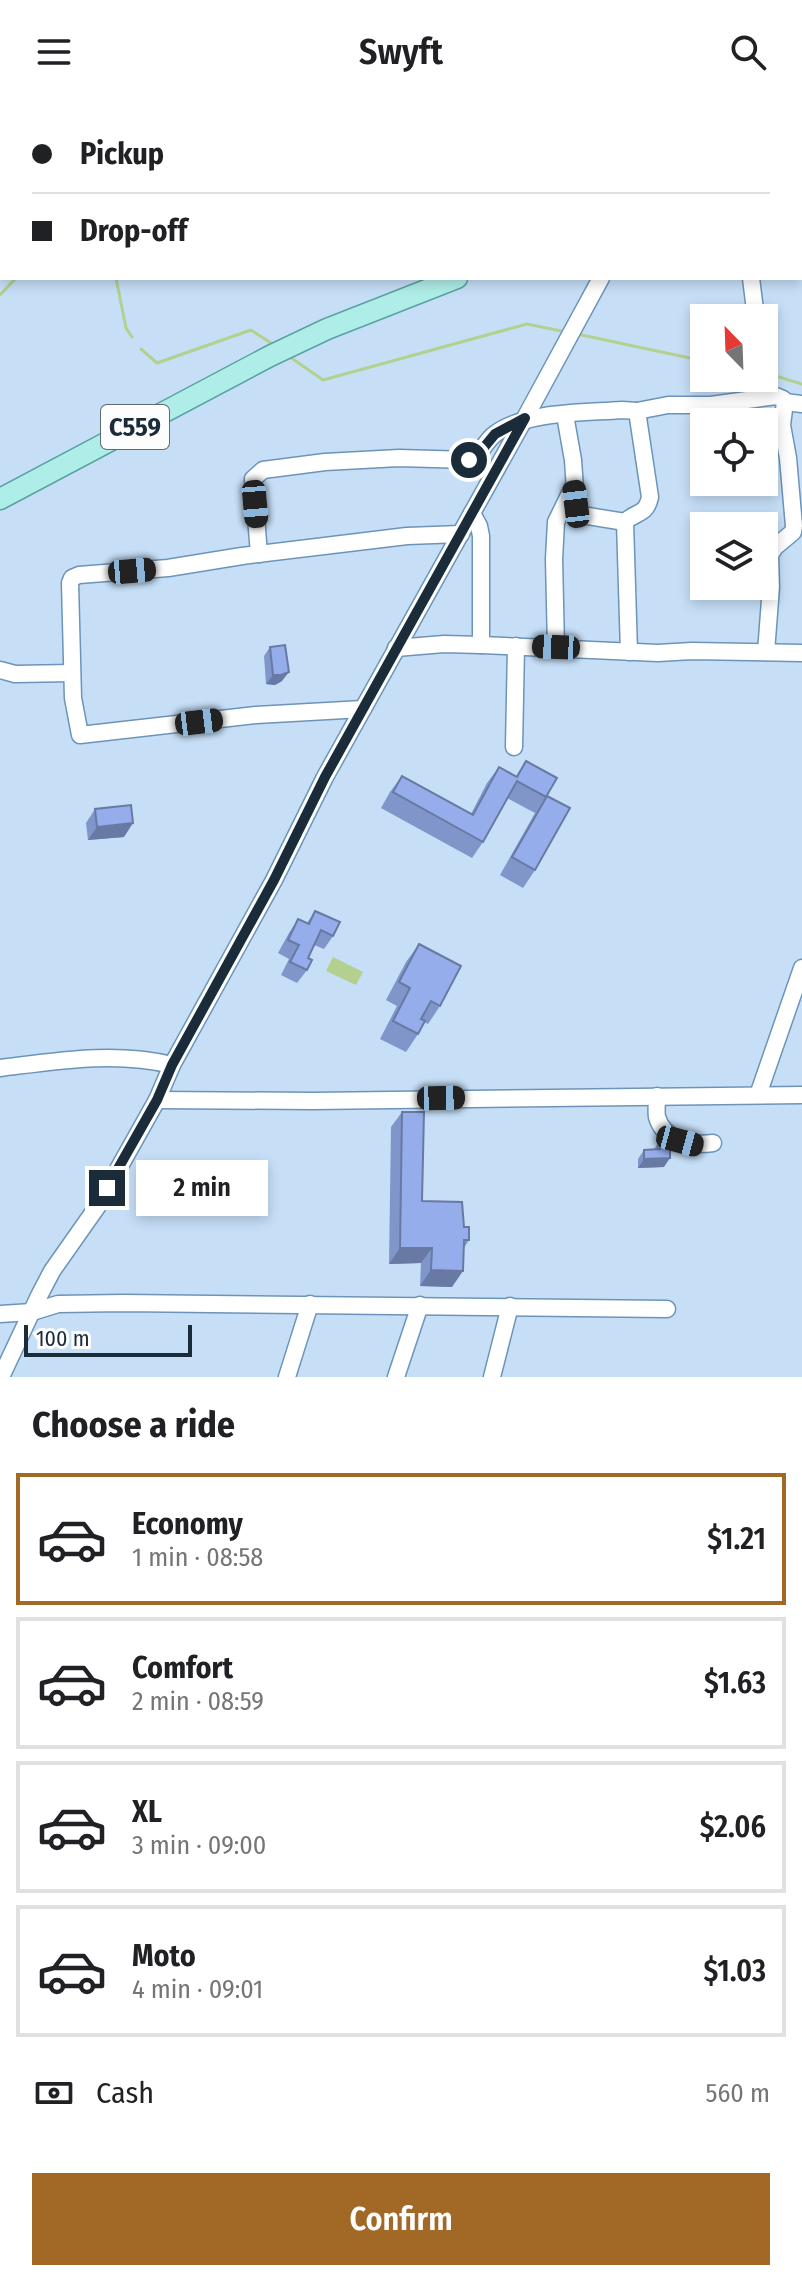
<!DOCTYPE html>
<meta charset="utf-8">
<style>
body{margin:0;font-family:"Fira Sans Condensed",sans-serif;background:#f2f2f2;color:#202124;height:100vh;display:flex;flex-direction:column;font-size:30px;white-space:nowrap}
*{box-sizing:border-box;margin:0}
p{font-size:26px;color:#757577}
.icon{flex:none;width:44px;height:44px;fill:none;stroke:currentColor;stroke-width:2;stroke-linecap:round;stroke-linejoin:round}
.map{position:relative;height:1273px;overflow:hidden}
.side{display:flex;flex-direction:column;background:#fff;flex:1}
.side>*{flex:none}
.top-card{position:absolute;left:0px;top:0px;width:802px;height:176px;box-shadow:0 4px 12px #0003;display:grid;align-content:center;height:176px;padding:0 32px;background:#fff}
.needle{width:52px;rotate:337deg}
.fabs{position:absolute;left:690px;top:200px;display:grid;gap:16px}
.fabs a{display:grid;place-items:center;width:88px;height:88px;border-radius:0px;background:#fff;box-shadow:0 4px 12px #0003;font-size:40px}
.scale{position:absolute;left:24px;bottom:20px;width:168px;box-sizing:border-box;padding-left:8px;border:4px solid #1a2b3a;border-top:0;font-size:22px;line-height:28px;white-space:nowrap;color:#1a2b3a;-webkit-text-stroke:6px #fdfdfd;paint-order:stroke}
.end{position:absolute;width:36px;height:36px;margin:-18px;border:10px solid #1a2b3a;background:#fff;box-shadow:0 0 0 4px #fff}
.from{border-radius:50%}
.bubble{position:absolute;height:56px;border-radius:0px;background:#fff;box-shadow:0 4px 12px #0003;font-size:26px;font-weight:600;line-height:56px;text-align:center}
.car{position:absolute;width:24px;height:48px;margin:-24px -12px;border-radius:10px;box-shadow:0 0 6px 2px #0007;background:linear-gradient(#222 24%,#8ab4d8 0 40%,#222 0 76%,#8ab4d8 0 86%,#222 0)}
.top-card b{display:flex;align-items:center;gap:28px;height:76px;font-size:30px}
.top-card b+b{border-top:2px solid #e0e0e0}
.top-card i{width:20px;height:20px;background:#202124}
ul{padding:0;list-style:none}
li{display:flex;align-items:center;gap:24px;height:132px;margin:0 16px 12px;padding:0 16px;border:4px solid #e0e0e0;border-radius:0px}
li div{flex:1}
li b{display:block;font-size:30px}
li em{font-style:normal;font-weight:600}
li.active{border-color:#a16925}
li>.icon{width:72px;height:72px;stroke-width:1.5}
h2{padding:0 32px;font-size:36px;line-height:96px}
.pay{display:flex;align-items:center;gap:20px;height:88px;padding:0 32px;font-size:30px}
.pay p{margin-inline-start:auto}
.primary-button{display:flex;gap:16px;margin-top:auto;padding:16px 32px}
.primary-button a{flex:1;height:92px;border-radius:0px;background:#a16925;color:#fff;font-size:32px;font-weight:600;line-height:92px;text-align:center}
header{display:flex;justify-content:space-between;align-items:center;height:104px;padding:0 32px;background:#fff;font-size:36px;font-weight:600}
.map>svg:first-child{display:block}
.water{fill:#b4d08f}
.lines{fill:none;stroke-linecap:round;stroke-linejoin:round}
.stream{stroke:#b4d08f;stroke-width:3}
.minor-casing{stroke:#6c94b9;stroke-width:19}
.major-casing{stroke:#58a2a1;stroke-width:23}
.minor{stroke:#fff;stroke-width:16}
.major{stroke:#afeee8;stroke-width:20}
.wall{fill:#8095c9}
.shaded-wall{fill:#6879a4}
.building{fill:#95adea;stroke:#6879a4;stroke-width:2}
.route{stroke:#1a2b3a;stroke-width:10}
.labels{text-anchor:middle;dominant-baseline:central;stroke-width:6;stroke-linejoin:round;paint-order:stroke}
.shield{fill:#fdfdfd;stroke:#5e6a74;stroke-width:2}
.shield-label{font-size:26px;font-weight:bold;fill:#1a2b3a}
</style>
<header><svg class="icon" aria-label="menu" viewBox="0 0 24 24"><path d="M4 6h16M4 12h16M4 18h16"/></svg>Swyft<svg class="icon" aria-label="search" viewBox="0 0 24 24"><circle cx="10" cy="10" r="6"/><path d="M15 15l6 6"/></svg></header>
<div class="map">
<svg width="802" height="1273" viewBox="0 0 802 1273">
<rect width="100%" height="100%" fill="#c6dff7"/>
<!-- water -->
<polygon class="water" points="333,853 363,868 356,881 326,867"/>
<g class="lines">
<!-- stream -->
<g class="stream">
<polyline points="116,174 126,224 132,233"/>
<polyline points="0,191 16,174"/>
<polyline points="577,230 704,257"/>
<polyline points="141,245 157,259 251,226 274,241"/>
<polyline points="290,253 323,276 527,220 566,228"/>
<polyline points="766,269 802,280"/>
</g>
<!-- minor casing -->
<g class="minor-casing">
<g id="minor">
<polyline points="559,2 560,0"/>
<polyline points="0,14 2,14"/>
<polyline points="0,34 2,35"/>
<polyline points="800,143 802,143"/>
<polyline points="751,174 756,214"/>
<polyline points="785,298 802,300"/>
<polyline points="637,307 668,301 711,301 776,292 783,295 785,298 782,321 788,354 794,422 793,428 775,443 770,451 771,483 766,548"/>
<polyline points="565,311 573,356 576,400 582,411 625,418"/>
<polyline points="472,409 479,422 481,432 481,541"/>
<path d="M 259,450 L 253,375 L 263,366 L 325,358 L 399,354 L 469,356 C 482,351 484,338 495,330 C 525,307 585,309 622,306 L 637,307 L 650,393 C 646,412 636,407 625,418 L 629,548"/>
<polyline points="556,543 554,455 556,418 574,381"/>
<polyline points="396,544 444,540 481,541 658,549 692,547 802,549"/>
<polyline points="0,566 15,570 72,569"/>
<polyline points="363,605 256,611 80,631 73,594 70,479 72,474 79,471 168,464 242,452 407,432 461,430"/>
<polyline points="514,643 516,542"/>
<path d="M 0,964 C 57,957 115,947 172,961"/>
<polyline points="758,991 802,864"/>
<path d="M 657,992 C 657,998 656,1007 657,1013 C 664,1037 692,1042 713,1039"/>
<polyline points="157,996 313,997 802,991"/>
<polyline points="0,1210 32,1208 58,1200 123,1199 667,1205"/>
<polyline points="1,1273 39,1192 52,1167 97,1103 157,996 172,961 274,776 325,673 525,314 601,174"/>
<polyline points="287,1273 310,1200"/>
<polyline points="396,1273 420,1201"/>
<polyline points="492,1273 510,1202"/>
</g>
</g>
<!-- major casing -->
<g class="major-casing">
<g id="major">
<polyline points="800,48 802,47"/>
<polyline points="0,395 270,252 327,225 457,174"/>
</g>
</g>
<!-- minor -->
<use href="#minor" class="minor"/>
<!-- major -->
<use href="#major" class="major"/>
</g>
<!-- wall -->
<g class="wall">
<polygon points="270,543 282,577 275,581 266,580 264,552"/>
<polygon points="526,657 547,692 535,766 523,784 500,771 535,709 507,694 483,738 472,754 381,704 390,688 402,672 471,710 487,679 499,663 516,672"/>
<polygon points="95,705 124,733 88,736 86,719"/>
<polygon points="315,807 333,832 324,845 314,841 308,854 307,866 297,879 281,871 289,855 278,849 289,829 298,815 307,819"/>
<polygon points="419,840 440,902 428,920 424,918 418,930 406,948 380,935 397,902 386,896 406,858"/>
<polygon points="402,1008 422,1097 464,1123 469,1136 464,1144 452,1183 420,1182 421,1159 389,1160 391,1023"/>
<polygon points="660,1035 664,1063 638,1064 638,1055 644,1046 654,1046"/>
</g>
<!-- shaded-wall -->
<g class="shaded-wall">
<polygon points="289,568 282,577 275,581 266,580 273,571"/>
<polygon points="133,719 124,733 88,736 97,723"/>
<polygon points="670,1054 664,1063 638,1064 644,1055"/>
<polygon points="400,1144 432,1144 421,1159 389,1160"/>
<polygon points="431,1166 463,1167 452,1183 420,1182"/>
</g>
<!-- building -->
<g class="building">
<polygon points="285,541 289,568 281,571 273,571 270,543"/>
<polygon points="526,657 557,674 546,693 517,677 483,738 393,688 402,672 473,711 499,663 517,673"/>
<polygon points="547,692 570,704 535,766 512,753"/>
<polygon points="131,701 133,719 97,723 95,705"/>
<polygon points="315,807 340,818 333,832 321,826 308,854 312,856 307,866 290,858 299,841 288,836 298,815 309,820"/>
<polygon points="419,840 461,862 440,902 431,897 421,915 425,917 418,930 393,917 410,884 399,878"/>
<polygon points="402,1008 424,1008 422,1097 462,1098 464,1123 469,1123 469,1136 464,1136 463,1167 431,1166 432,1144 400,1144"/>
<polygon points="660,1035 670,1035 670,1054 644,1055 644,1046 660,1045"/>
</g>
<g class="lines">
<!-- route -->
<polyline class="route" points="107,1084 157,996 172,961 274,776 325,673 525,314 495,330 476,353 469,356"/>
</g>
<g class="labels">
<!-- shield labels -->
<rect class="shield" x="101" y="301" width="68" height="44" rx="6"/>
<g class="shield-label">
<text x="135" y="323">C559</text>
</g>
</g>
</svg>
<div class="fabs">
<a><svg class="needle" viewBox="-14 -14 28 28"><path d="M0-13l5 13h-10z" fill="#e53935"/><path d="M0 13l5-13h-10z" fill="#757577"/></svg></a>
<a><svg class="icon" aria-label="locate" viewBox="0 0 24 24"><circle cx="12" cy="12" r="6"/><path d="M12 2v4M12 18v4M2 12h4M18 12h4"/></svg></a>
<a><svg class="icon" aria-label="layers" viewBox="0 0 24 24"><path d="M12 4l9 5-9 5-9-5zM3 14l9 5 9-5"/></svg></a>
</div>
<div class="scale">100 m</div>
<i class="end from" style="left:469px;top:356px"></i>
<i class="end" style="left:107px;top:1084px"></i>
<div class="bubble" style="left:136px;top:1056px;width:132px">2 min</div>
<i class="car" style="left:255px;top:400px;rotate:175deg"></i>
<i class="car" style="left:576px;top:400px;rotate:353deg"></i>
<i class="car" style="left:132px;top:467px;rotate:85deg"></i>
<i class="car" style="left:556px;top:543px;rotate:272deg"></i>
<i class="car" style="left:199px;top:618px;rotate:83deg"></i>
<i class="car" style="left:441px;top:994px;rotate:89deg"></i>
<i class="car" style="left:680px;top:1037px;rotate:105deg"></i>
<div class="top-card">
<b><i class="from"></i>Pickup</b>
<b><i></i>Drop-off</b>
</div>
</div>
<section class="side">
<h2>Choose a ride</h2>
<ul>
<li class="active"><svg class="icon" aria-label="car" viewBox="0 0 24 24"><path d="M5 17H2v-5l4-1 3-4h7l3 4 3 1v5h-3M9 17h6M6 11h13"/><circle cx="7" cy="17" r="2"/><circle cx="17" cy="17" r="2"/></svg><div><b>Economy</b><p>1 min · 08:58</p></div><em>$1.21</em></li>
<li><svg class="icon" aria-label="car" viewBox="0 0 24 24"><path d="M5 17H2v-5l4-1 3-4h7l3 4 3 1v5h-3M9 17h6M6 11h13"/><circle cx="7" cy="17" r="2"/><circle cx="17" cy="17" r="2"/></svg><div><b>Comfort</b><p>2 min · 08:59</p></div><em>$1.63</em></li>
<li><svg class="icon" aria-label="car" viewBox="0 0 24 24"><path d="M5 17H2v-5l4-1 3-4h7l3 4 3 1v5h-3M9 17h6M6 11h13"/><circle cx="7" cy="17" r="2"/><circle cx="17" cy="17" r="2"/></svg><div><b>XL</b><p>3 min · 09:00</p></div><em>$2.06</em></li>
<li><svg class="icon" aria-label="car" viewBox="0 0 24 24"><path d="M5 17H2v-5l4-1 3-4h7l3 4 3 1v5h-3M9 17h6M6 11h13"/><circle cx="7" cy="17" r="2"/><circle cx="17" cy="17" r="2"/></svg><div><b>Moto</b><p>4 min · 09:01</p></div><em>$1.03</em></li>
</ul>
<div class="pay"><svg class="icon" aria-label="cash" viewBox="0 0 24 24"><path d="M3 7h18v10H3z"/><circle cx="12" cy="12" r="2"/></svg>Cash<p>560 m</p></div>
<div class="primary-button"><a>Confirm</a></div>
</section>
